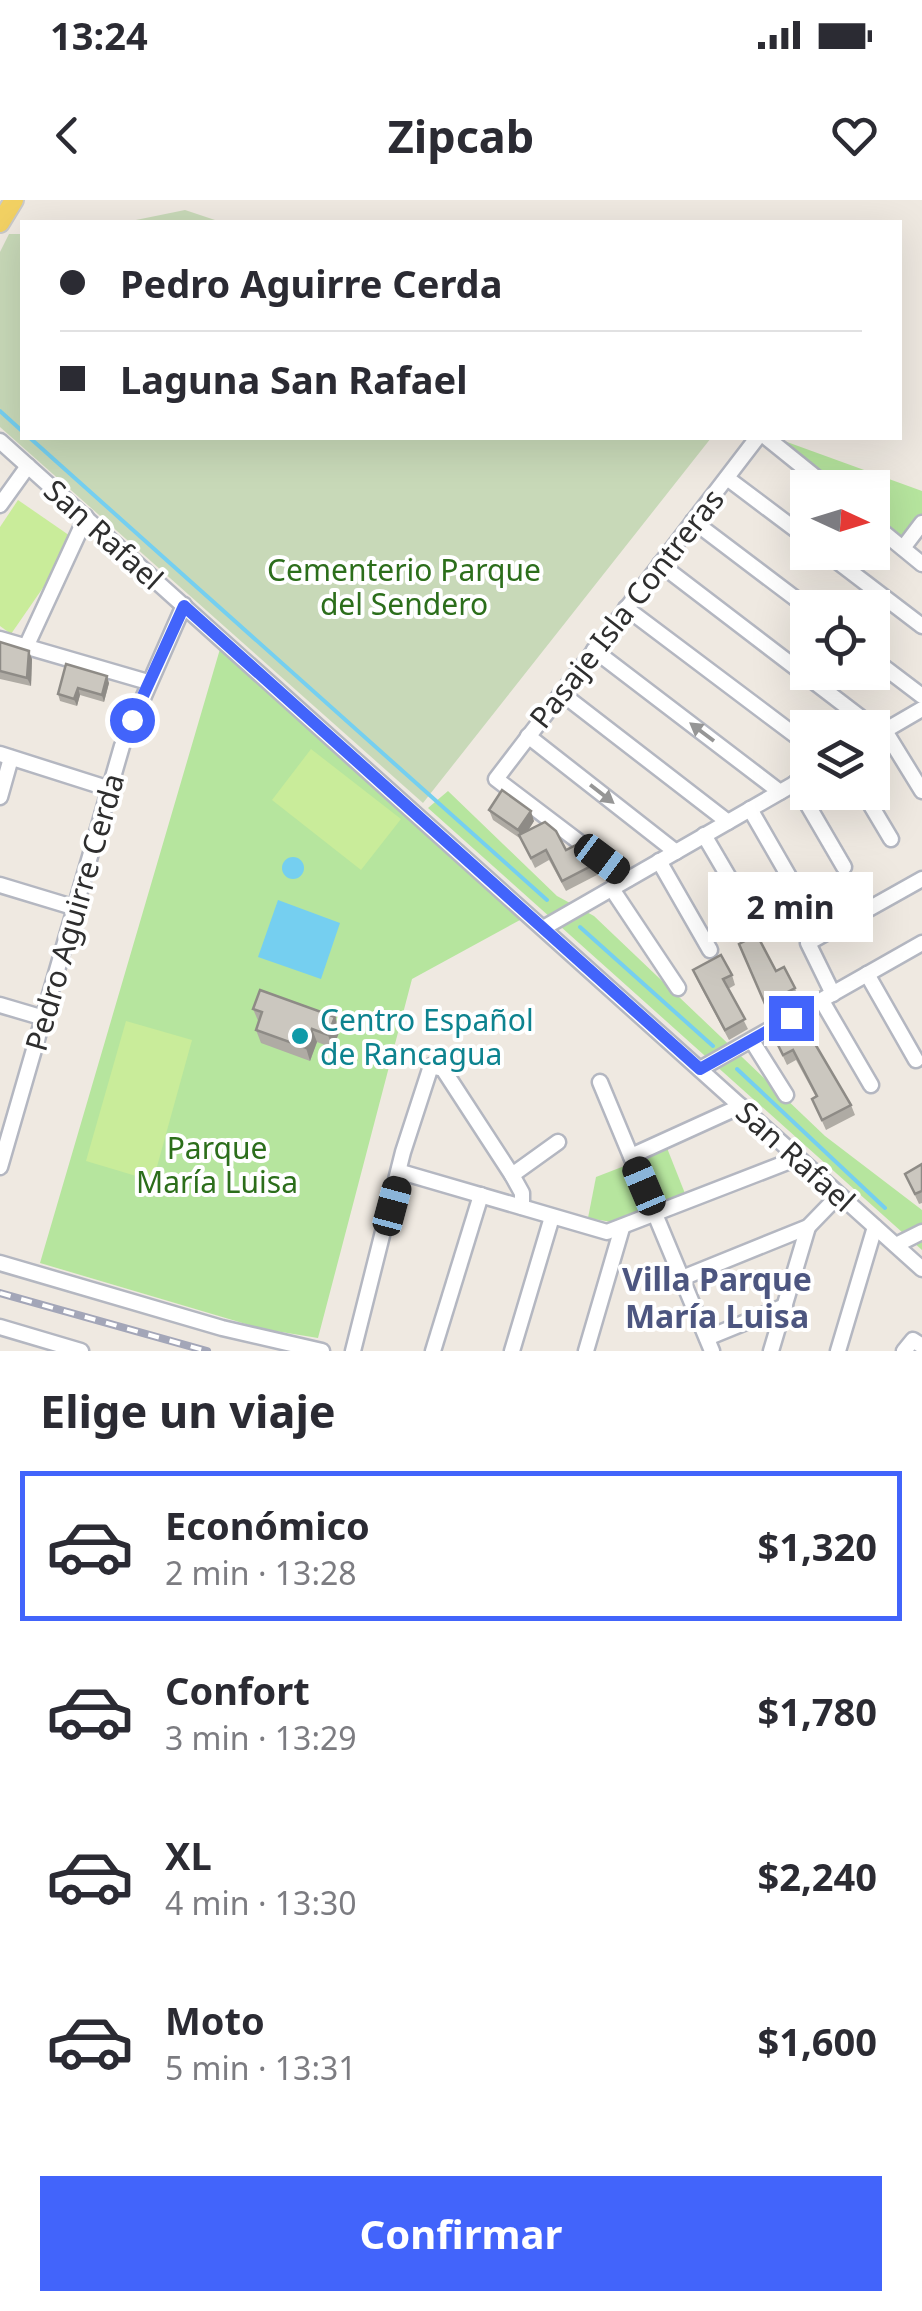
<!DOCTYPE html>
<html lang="es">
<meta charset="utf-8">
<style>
body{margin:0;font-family:"Noto Sans",sans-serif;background:#f2f2f3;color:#2b2b33;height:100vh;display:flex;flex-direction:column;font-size:38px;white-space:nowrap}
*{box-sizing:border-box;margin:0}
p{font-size:32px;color:#7c7c81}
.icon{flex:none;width:55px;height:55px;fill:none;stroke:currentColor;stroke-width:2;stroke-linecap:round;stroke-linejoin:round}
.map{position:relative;height:1151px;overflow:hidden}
.drawer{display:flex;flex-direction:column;background:#fff;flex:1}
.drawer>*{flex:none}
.hud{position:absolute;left:20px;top:20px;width:882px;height:220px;border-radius:0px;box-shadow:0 10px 40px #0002;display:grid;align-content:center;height:220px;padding:0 40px;background:#fff}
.needle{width:65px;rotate:94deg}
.tools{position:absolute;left:790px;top:270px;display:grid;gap:20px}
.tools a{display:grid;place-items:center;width:100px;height:100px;border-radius:0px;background:#fff;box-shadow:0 10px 40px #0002;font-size:50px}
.end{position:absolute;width:45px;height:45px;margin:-22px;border:12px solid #4264fb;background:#fff;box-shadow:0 0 0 5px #fff}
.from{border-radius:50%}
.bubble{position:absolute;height:70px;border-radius:0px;background:#fff;box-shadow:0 10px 40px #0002;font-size:32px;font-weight:700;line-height:70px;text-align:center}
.car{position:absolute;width:30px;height:60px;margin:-30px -15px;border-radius:12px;box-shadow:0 0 8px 2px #0007;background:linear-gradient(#222 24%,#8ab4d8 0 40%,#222 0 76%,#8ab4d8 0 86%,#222 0)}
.hud b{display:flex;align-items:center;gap:35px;height:95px;font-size:38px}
.hud b+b{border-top:2px solid #e1e1e2}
.hud i{width:25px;height:25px;background:#2b2b33}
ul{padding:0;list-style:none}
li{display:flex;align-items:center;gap:30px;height:150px;margin:0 20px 15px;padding:0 20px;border:5px solid transparent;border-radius:0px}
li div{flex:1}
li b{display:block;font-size:38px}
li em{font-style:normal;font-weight:700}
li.on{border-color:#4264fb}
li>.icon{width:90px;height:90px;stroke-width:1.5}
h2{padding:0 40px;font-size:45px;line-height:120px}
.primary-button{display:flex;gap:20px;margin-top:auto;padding:20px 40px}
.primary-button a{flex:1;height:115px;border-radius:0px;background:#4264fb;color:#fff;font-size:40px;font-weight:700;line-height:115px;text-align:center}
.status{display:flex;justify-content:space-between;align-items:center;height:70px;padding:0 50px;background:#fff;direction:ltr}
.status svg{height:28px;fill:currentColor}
header{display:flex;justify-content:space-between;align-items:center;height:130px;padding:0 40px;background:#fff;font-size:45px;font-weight:700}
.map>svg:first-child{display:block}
.green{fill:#b6e59e}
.cemetery{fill:#c8d9b8}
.pitch{fill:#c9ec9a}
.water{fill:#75cff0}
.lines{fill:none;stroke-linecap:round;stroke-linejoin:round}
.stream{stroke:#75cff0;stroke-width:4}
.minor-casing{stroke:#b4b7c1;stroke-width:19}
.major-casing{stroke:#c9c9c9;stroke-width:22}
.minor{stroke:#fff;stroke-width:14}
.major{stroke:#f2d163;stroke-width:18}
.rail-casing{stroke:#a3a6b8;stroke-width:8}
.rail{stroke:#fff;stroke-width:4;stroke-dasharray:11;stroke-linecap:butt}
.wall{fill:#afaba4}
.shaded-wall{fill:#8e8b86}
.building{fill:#cbc7bf;stroke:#8e8b86;stroke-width:2.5}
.oneway{fill:#969696}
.route{stroke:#4264fb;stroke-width:12}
.culture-dot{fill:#0f9aa8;stroke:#fff;stroke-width:4}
.labels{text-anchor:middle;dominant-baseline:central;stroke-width:8;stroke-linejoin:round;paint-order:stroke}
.street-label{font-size:30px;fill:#2e2e2e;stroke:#fff}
.park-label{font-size:30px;fill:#2c6e1b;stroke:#fff}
.culture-label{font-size:30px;fill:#0d838f;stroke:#fff;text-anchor:start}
.neighbourhood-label{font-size:32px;font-weight:bold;fill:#4d5680;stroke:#fff}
</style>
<div class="status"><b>13:24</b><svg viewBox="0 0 49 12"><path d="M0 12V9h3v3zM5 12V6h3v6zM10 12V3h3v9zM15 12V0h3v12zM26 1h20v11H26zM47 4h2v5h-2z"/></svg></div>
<header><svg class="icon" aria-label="back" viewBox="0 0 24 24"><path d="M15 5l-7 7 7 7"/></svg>Zipcab<svg class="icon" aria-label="heart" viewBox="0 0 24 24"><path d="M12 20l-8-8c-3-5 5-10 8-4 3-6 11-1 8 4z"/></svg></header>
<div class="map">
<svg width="922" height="1151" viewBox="0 0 922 1151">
<rect width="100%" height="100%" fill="#efe9e1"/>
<!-- green -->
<g class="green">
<polygon points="776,238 922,291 922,315 903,341 873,316 872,288 837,287"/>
<polygon points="220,449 520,720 412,779 318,1138 263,1129 40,1063"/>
<polygon points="448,591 557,696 594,716 825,936 922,1010 922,1050 428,608"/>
<polygon points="667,948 686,996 660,1007 640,960"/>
<polygon points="627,965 647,1011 617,1023 588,1018 596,977"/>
</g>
<!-- cemetery -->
<g class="cemetery">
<polygon points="185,10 221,22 126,22"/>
<polygon points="9,34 22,34 22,238 711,238 423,603 0,227 0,52"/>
</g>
<!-- pitch -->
<g class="pitch">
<polygon points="18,300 76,340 11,434 0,426 0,327"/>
<polygon points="311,549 401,619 361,670 272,600"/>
<polygon points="126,821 192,840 153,981 86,961"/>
</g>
<!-- water -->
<g class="water">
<circle cx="293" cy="668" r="11"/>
<polygon points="278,700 340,723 321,779 258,757"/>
</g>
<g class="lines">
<!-- stream -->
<g class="stream">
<polyline points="0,211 22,231"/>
<polyline points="30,238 547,700"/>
<polyline points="580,727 713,846"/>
<polyline points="737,869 885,1008"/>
</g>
<!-- minor casing -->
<g class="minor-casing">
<g id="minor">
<polyline points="767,238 829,288"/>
<polyline points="0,241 922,1069"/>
<polyline points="727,278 808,339"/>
<polyline points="0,305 28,266"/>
<polyline points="693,321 808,408"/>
<polyline points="872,323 922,364"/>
<polyline points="903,348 922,323"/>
<polyline points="825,352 922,426"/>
<polyline points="660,364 881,533"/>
<polyline points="626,408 808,545"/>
<polyline points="0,439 148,482"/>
<polyline points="26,447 86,317"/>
<polyline points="594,450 780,592"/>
<polyline points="872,458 922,496"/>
<polyline points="561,493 728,622"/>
<polyline points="885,531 922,591"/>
<polyline points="879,534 922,509"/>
<polyline points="528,536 676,652"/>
<polyline points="0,554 110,589"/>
<polyline points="795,583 844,667"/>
<polyline points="863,592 891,639"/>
<polyline points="0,597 11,558"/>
<polyline points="750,609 799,694"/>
<polyline points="704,635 755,722"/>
<polyline points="659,661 710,750"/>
<polyline points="628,679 496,579 757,238"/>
<polyline points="0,685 76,708"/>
<polyline points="612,689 678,788"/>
<polyline points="545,727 808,576"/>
<polyline points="867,774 916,860"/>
<polyline points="833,794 808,743 922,679"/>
<polyline points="822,801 871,885"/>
<polyline points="0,805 44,818"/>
<polyline points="752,841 786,895"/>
<polyline points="700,869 922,743"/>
<polyline points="600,882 712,1151"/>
<polyline points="631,956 741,906"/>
<polyline points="0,967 122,546 184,405"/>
<polyline points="401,972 607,1032 798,958"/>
<polyline points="512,975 558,942"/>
<polyline points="896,1045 922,1032"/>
<polyline points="0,1063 222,1128 322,1151"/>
<polyline points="682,1078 808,1027 839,995"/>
<polyline points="0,1127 81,1151"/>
<polyline points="707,1138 785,1106"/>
<polyline points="353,1151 403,952 431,866 443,869 512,975 522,993 522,1007"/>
<polyline points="433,1151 481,995"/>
<polyline points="512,1151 552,1017"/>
<polyline points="586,1151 622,1028"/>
<polyline points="771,1151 808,1027"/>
<polyline points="838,1151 875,1027"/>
<polyline points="904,1151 913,1140 922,1146"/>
</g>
</g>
<!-- major casing -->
<g class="major-casing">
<polyline id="major" points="0,23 14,0"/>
</g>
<!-- minor -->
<use href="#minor" class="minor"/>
<!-- major -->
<use href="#major" class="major"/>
<!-- rail casing -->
<g class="rail-casing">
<polyline id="rail" points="0,1093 207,1151"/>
</g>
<!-- rail -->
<use href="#rail" class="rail"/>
</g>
<!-- wall -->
<g class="wall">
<polygon points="0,442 32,459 31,486 0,479"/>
<polygon points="66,464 109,483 104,502 80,495 77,506 60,501 58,494"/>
<polygon points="489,610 534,621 528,631 593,665 597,675 566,691 549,660 535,668 521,639 493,620"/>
<polygon points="743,755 776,771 795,788 798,798 769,814"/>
<polygon points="693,770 732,775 735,785 728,789 748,829 729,840 697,780"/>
<polygon points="253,809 340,830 333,848 317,842 310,861 261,843 256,830 259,823"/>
<polygon points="801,820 851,905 855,915 826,930 812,899 816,897 796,860 787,865 773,835"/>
<polygon points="922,964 922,1003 919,1004 905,974"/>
</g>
<!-- shaded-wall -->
<g class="shaded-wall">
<polygon points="29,451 32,459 31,486 27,478"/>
<polygon points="107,476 109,483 104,502 102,495"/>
<polygon points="78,488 80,495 77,506 74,499"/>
<polygon points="531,611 534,621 522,640 518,630"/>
<polygon points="335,817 340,830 333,848 328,835"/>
<polygon points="312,829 317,842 310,861 306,848"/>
</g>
<!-- building -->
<g class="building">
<polygon points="0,442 29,451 27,478 0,471"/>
<polygon points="66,464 107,476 102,495 78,488 74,499 58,494"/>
<polygon points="502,590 531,611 518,630 489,610"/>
<polygon points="545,622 556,631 566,650 576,645 593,665 562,681 546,650 531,658 519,635"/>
<polygon points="757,735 776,771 784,767 795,788 765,804 739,744"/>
<polygon points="721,755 732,775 723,779 745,819 725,830 693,770"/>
<polygon points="260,790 335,817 328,835 312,829 306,848 256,830 262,812 253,809"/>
<polygon points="801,820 851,905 822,920 812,899 817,896 793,850 783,855 773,835"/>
<polygon points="922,964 922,991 915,994 905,974"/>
</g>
<!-- one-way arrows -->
<defs><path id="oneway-solid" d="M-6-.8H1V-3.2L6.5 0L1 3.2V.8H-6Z" transform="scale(2.5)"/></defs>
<g class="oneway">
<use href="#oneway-solid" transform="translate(702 532) rotate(-143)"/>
<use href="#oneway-solid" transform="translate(602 594) rotate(38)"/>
</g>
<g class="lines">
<!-- route -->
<polyline class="route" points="132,520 184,406 700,869 791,818"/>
</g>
<!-- markers -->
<circle class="culture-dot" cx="300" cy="836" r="10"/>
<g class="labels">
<!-- street labels -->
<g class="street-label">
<text transform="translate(104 334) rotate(42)">San Rafael</text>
<text transform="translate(626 408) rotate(-52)">Pasaje Isla Contreras</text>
<text transform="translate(74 712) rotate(-74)">Pedro Aguirre Cerda</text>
<text transform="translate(796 956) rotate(42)">San Rafael</text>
</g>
<!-- park labels -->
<g class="park-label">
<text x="404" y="369">Cementerio Parque<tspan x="404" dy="34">del Sendero</tspan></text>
<text x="217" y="947">Parque<tspan x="217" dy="34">María Luisa</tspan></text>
</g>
<!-- culture labels -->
<g class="culture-label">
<text x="320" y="819">Centro Español<tspan x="320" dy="34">de Rancagua</tspan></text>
</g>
<!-- neighbourhood labels -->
<g class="neighbourhood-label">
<text x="717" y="1078">Villa Parque<tspan x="717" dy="37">María Luisa</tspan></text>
</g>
</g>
</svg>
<div class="tools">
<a><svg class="needle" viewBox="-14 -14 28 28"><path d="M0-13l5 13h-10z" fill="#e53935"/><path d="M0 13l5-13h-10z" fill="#7c7c81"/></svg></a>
<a><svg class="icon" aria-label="locate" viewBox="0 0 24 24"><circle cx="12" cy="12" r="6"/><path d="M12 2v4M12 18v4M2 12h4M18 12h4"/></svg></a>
<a><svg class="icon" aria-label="layers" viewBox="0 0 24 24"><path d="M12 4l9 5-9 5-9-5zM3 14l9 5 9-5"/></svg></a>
</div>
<i class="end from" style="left:132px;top:520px"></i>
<i class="end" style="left:791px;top:818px"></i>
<div class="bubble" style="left:708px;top:672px;width:165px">2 min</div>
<i class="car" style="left:602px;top:659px;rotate:127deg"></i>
<i class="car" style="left:644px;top:986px;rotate:337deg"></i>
<i class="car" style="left:392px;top:1006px;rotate:15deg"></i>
<div class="hud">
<b><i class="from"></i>Pedro Aguirre Cerda</b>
<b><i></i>Laguna San Rafael</b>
</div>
</div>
<section class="drawer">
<h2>Elige un viaje</h2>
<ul>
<li class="on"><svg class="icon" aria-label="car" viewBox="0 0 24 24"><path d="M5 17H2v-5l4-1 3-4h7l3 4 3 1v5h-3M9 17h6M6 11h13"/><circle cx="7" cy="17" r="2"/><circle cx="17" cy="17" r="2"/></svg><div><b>Económico</b><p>2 min · 13:28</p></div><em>$1,320</em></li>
<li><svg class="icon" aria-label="car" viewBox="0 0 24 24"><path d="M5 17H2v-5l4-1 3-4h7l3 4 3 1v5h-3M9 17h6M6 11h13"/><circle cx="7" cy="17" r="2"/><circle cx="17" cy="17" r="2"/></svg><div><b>Confort</b><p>3 min · 13:29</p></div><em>$1,780</em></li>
<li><svg class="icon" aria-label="car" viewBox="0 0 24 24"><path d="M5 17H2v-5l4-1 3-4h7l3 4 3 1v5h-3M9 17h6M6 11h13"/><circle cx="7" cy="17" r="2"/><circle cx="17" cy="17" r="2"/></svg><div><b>XL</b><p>4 min · 13:30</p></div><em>$2,240</em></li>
<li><svg class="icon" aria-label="car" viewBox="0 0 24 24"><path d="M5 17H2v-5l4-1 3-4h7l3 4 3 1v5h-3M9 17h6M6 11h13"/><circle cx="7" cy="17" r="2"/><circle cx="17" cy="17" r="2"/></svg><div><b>Moto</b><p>5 min · 13:31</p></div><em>$1,600</em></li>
</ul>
<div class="primary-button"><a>Confirmar</a></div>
</section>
